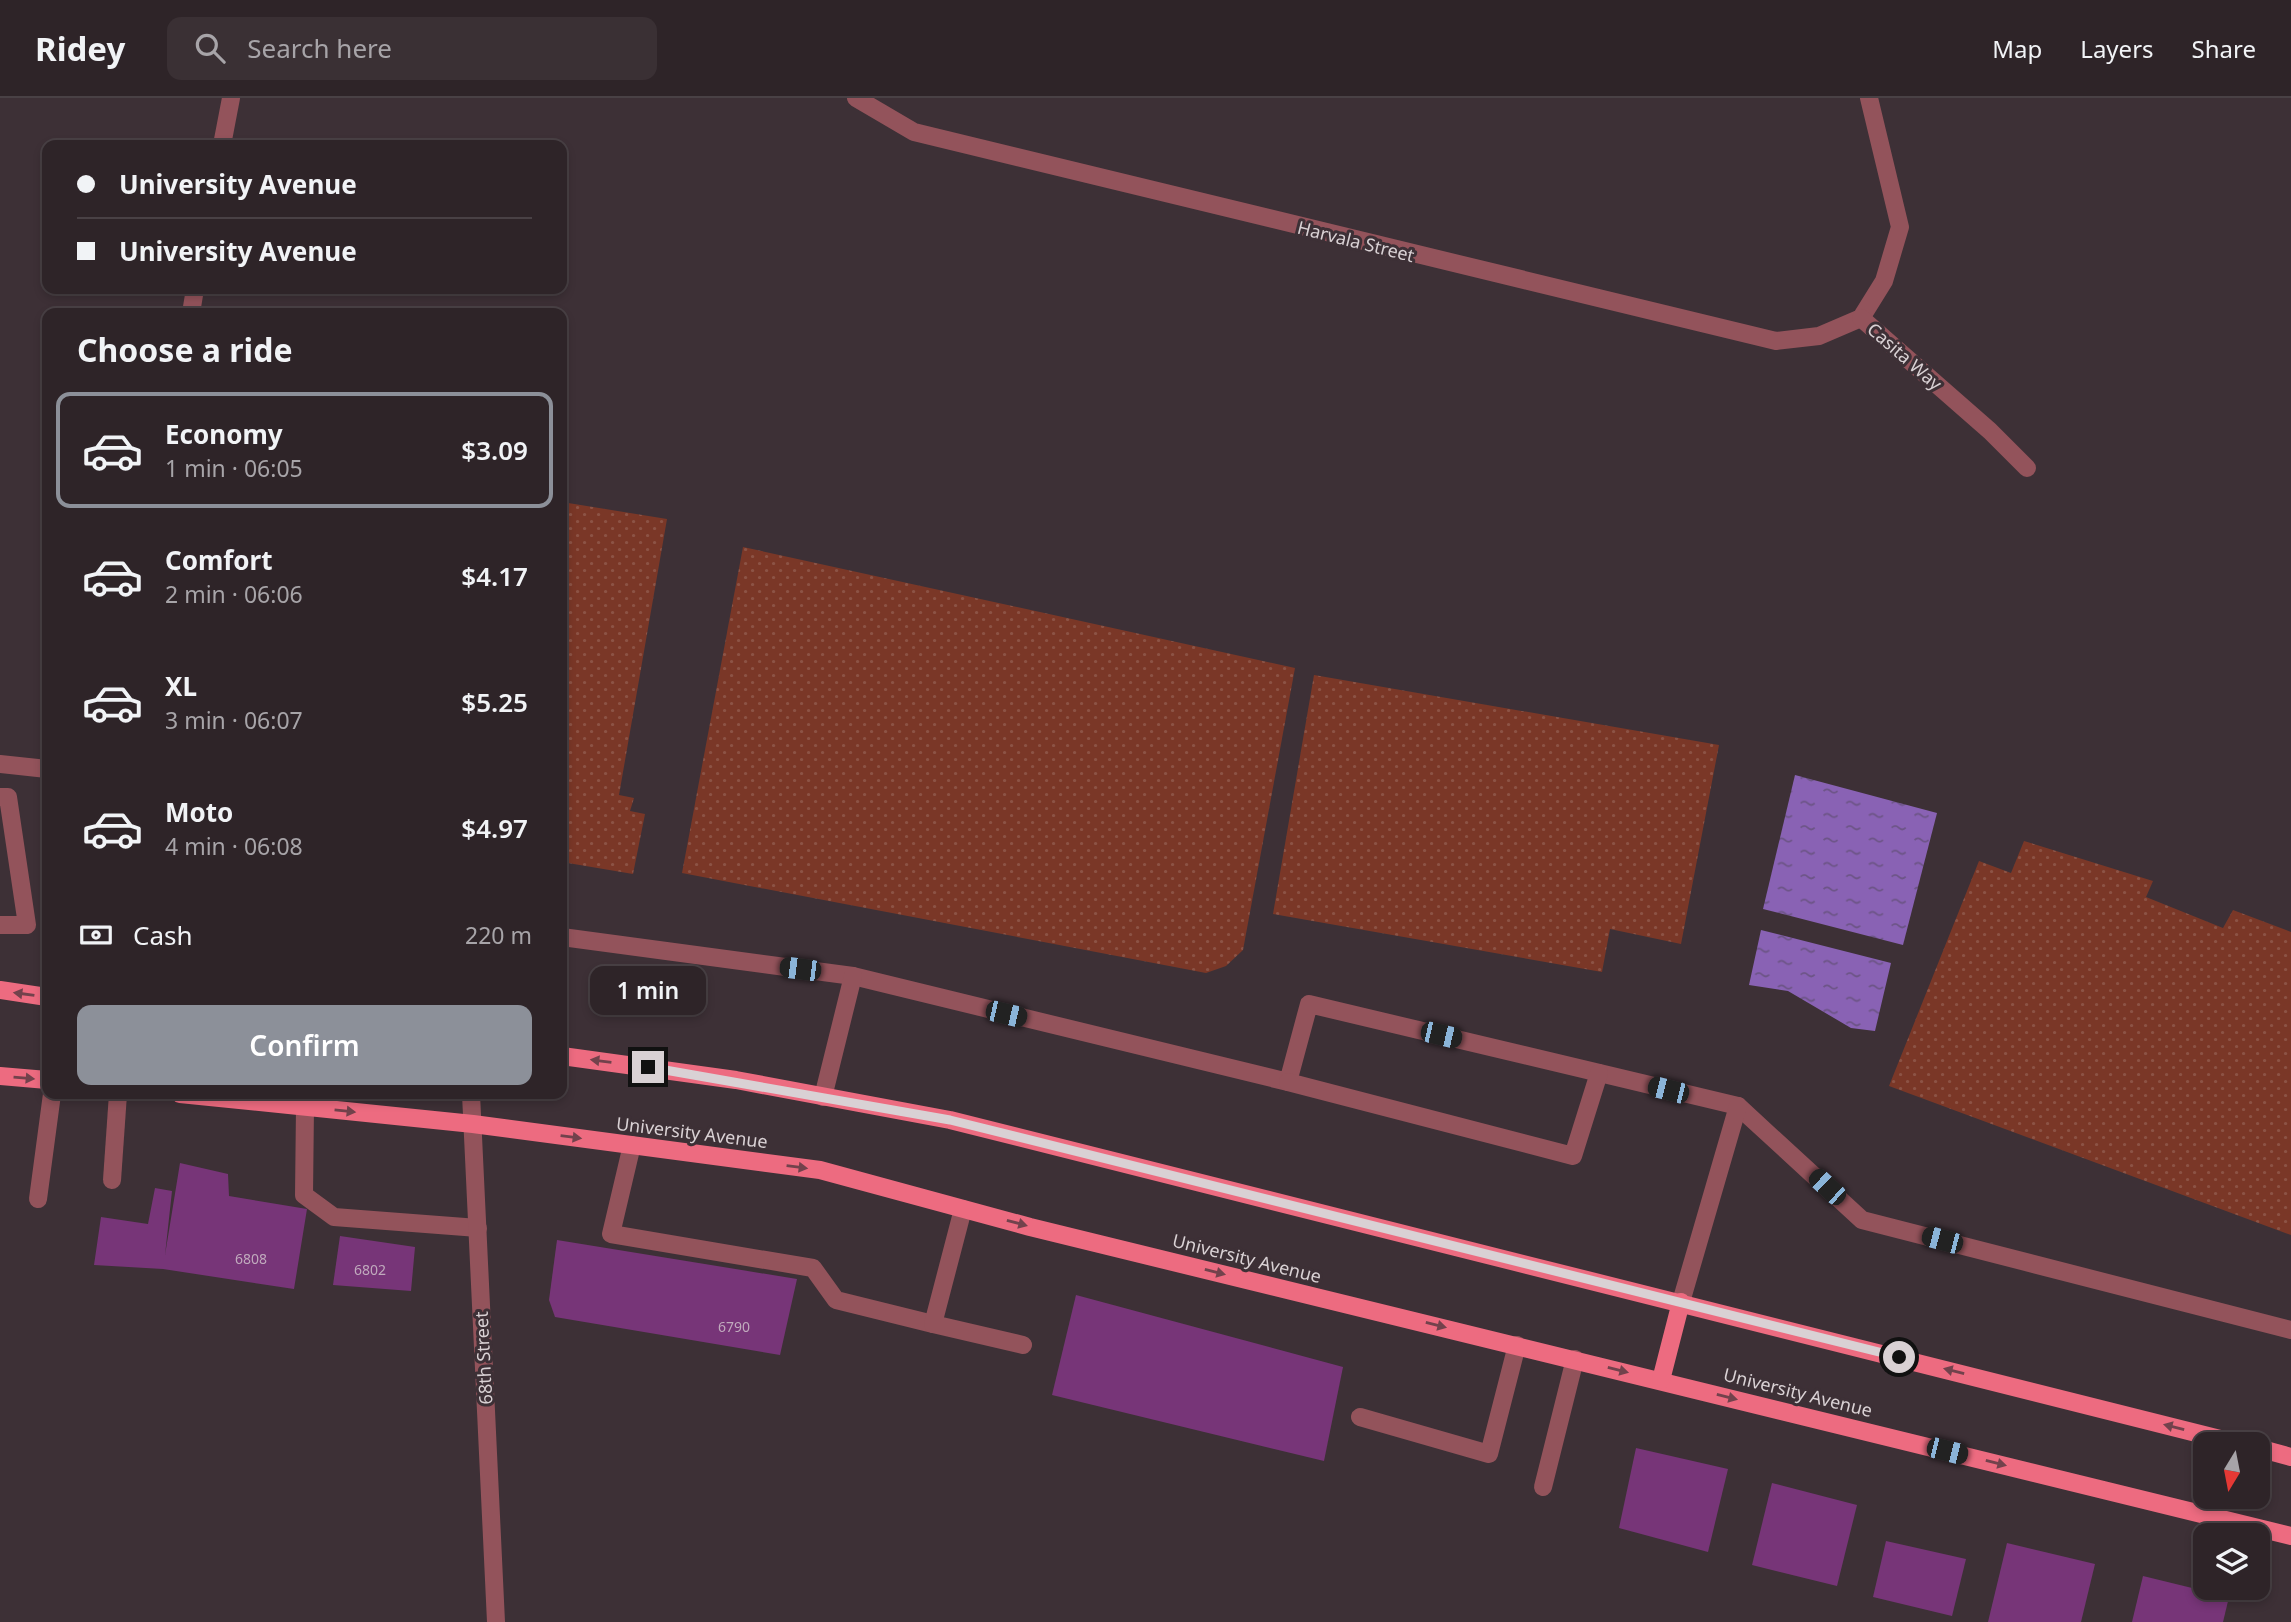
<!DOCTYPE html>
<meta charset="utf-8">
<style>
body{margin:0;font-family:"Noto Sans",sans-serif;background:#3a3034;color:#f1f3f6;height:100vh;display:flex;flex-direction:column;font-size:26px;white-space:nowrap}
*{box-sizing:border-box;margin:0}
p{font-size:23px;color:#a7a4a8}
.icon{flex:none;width:38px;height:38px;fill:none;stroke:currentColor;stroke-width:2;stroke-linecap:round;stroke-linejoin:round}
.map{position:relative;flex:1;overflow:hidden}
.details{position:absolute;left:42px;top:210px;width:525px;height:791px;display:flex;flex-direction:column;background:#2e2428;border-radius:14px;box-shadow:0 4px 10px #0003,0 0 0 2px #494145}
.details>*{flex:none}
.banner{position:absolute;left:42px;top:42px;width:525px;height:154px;border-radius:14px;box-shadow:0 4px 10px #0003,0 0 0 2px #494145;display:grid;align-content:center;height:154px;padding:0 35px;background:#2e2428}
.needle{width:46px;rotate:190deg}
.tools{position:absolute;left:2193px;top:1334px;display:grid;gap:14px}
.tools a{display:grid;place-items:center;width:77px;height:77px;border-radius:14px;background:#2e2428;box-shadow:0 4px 10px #0003,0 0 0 2px #494145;font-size:35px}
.end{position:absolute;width:32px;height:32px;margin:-16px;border:9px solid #d9d1d4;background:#111;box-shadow:0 0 0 4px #111}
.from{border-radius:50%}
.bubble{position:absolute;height:49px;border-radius:14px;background:#2e2428;box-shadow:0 4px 10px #0003,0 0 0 2px #494145;font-size:23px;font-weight:600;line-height:49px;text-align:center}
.car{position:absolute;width:21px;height:42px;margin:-21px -10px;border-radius:9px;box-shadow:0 0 5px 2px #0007;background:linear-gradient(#222 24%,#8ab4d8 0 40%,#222 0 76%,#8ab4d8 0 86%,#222 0)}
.banner b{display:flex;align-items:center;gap:24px;height:66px;font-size:26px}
.banner b+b{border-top:2px solid #494145}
.banner i{width:18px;height:18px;background:#f1f3f6}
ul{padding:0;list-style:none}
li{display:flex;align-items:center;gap:21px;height:116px;margin:0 14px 10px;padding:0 21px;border:4px solid transparent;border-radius:14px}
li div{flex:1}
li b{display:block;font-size:26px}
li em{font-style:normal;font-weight:600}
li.selected{border-color:#8c9099}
li>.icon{width:63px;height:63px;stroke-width:1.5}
h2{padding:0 35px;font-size:32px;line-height:84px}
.pay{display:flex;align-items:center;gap:18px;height:77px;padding:0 35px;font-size:26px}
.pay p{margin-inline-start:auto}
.button{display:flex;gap:14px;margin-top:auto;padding:14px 35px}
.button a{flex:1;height:80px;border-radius:14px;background:#8c9099;color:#fff;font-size:28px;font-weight:600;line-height:80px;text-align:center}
header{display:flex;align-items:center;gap:42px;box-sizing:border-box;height:98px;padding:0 35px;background:#2e2428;border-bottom:2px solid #494145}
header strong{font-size:33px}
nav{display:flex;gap:38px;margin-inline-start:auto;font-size:24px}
.search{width:490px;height:63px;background:#3a3034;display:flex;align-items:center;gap:18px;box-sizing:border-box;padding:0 24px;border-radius:14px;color:#a7a4a8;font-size:26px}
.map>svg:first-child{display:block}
.park{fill:url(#park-dots)}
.water{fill:url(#water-ripples)}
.building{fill:#773578}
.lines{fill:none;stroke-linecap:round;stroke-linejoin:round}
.lane{stroke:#93535b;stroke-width:18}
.street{stroke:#93535b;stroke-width:18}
.primary{stroke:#ed6b80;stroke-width:18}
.oneway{fill:#72424c}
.route{stroke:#d9d1d4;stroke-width:9}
.labels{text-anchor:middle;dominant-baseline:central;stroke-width:6;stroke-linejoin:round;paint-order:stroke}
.number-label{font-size:14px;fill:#c0aabd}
.street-label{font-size:18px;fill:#d9d1d4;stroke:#3d3036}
</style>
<header>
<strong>Ridey</strong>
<div class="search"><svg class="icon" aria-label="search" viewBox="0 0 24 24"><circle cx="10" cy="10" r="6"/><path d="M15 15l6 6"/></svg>Search here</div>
<nav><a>Map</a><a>Layers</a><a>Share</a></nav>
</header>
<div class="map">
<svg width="2291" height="1524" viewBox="0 0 2291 1524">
<defs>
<pattern id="park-dots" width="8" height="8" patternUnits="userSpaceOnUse" patternTransform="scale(1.75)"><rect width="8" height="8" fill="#7a3727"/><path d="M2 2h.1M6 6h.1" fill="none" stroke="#8c5345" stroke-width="1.8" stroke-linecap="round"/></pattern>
<pattern id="water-ripples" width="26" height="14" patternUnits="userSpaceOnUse" patternTransform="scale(1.75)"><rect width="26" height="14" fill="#8962b4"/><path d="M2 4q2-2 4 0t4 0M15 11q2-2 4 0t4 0" fill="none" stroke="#6c5486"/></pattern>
</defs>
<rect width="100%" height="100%" fill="#3d3036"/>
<!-- park -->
<g class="park">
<polygon points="562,404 667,421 619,697 634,700 630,713 645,716 633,776 562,764"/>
<polygon points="743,449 1295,570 1243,852 1226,868 1206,875 682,775"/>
<polygon points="1314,577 1719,647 1681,846 1610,831 1602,874 1273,816"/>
<polygon points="2024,743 2153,783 2146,799 2223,830 2233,812 2291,834 2291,1137 1889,988 1979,763 2011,775"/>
</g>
<!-- water -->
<g class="water">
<polygon points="1795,677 1937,715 1903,847 1763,811"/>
<polygon points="1761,832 1891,865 1875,933 1851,930 1788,893 1749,887"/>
</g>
<!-- building -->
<g class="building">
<polygon points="180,1065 228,1076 229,1098 307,1111 294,1191 163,1171 94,1167 101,1119 148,1126 155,1090 172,1093 165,1157"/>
<polygon points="340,1138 415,1149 411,1193 333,1187"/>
<polygon points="557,1142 797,1181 780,1257 555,1219 549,1202"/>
<polygon points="1076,1197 1343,1269 1324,1363 1052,1297"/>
<polygon points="1636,1350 1728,1371 1708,1454 1619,1430"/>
<polygon points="1772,1385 1857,1407 1837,1488 1752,1467"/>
<polygon points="1886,1443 1966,1461 1952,1518 1873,1499"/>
<polygon points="2007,1445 2095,1466 2081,1524 1988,1524"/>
<polygon points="2143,1478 2229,1499 2223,1524 2132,1524"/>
</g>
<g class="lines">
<!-- lane -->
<g class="lane">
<polyline points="0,699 8,699 27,827 0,827"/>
<polyline points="562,839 853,878 1288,984 1309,906 1738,1008 1862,1122 2291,1232"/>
<polyline points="1288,984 1573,1058 1599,975"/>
<polyline points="823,999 853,878"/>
<polyline points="305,1009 304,1097 334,1119 478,1130"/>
<polyline points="632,1047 611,1136 813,1170 836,1202 933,1226"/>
<polyline points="112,1082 118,996"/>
<polyline points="963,1111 933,1226 1023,1247"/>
<polyline points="1681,1204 1738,1008"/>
<polyline points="1360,1319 1489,1356 1517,1247"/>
<polyline points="1543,1389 1575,1261"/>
</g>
<!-- street -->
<g class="street">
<polyline points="856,0 914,34 1776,243 1819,238 1861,220 1884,183 1900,129 1869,0"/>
<polyline points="222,47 231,0"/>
<polyline points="191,215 195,191"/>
<polyline points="1861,220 1990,333 2027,370"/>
<polyline points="0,666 47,671"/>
<polyline points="471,996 496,1524"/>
<polyline points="38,1101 52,996"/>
</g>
<!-- primary -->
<g class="primary">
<polyline points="0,892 47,899"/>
<polyline points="562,958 736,982 950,1022 2240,1346"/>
<polyline points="0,978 47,982"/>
<polyline points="180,996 473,1026 820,1072 1030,1129 2291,1438"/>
<polyline points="1661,1282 1681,1204"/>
<polyline points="2258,1350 2291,1359"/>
</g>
</g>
<!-- one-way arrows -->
<defs><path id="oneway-solid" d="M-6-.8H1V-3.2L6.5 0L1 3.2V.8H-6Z" transform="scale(1.75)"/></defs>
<g class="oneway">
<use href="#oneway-solid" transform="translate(24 896) rotate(-172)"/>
<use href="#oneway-solid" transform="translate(601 963) rotate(-173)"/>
<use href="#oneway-solid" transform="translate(24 980) rotate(5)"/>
<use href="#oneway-solid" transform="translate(345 1013) rotate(6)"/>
<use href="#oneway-solid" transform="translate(571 1039) rotate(7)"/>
<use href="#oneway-solid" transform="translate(797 1069) rotate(7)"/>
<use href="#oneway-solid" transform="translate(1017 1125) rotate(15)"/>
<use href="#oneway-solid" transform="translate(1215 1174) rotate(14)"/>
<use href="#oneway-solid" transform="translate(1436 1227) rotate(14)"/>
<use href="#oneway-solid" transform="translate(1618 1272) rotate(14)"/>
<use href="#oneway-solid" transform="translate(1954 1273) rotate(-166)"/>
<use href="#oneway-solid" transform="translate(1727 1299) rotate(14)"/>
<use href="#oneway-solid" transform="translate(2174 1329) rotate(-166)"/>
<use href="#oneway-solid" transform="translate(1996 1365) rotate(14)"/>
</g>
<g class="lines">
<!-- route -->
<polyline class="route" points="648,969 950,1022 1899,1259"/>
</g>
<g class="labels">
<!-- number labels -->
<g class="number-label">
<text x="251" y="1160">6808</text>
<text x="370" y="1171">6802</text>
<text x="734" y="1228">6790</text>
</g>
<!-- street labels -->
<g class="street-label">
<text transform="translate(1356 143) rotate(14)">Harvala Street</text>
<text transform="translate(1905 258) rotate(41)">Casita Way</text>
<text transform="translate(692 1034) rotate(7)">University Avenue</text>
<text transform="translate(1247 1160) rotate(14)">University Avenue</text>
<text transform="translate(483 1260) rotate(-93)">68th Street</text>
<text transform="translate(1798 1294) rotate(14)">University Avenue</text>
</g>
</g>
</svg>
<div class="tools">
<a><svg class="needle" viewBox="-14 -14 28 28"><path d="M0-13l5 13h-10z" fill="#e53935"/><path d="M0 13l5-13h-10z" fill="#a7a4a8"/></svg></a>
<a><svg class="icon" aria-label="layers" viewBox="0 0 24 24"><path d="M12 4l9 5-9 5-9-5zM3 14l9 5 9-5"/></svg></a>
</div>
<i class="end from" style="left:1899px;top:1259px"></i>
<i class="end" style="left:648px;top:969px"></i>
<div class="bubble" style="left:590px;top:868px;width:116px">1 min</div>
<i class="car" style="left:800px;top:871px;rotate:277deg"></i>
<i class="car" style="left:1006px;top:916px;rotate:103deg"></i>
<i class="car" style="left:1441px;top:937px;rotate:103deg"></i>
<i class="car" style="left:1668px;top:992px;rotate:284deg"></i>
<i class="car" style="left:1827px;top:1089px;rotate:313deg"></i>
<i class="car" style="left:1942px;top:1142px;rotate:285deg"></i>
<i class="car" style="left:1947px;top:1353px;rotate:104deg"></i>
<div class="banner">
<b><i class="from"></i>University Avenue</b>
<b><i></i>University Avenue</b>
</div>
<section class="details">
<h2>Choose a ride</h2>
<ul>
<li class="selected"><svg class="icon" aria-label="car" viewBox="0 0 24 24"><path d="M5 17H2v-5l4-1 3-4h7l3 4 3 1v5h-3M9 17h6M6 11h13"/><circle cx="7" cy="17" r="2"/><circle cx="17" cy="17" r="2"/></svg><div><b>Economy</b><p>1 min · 06:05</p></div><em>$3.09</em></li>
<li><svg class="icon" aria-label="car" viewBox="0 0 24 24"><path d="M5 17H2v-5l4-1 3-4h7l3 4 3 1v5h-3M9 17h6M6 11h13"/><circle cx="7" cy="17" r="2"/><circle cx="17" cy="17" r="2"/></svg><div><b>Comfort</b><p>2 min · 06:06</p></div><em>$4.17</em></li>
<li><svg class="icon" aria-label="car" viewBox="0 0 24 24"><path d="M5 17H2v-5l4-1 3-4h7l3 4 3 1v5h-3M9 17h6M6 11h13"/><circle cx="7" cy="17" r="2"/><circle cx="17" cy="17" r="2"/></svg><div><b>XL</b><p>3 min · 06:07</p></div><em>$5.25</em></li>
<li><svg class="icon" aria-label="car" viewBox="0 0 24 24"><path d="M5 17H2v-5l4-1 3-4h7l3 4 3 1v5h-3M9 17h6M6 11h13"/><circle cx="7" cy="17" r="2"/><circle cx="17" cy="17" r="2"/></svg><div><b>Moto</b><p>4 min · 06:08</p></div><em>$4.97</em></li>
</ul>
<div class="pay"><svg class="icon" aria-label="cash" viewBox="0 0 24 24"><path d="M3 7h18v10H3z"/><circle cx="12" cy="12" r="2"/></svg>Cash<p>220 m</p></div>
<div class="button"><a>Confirm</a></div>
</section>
</div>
